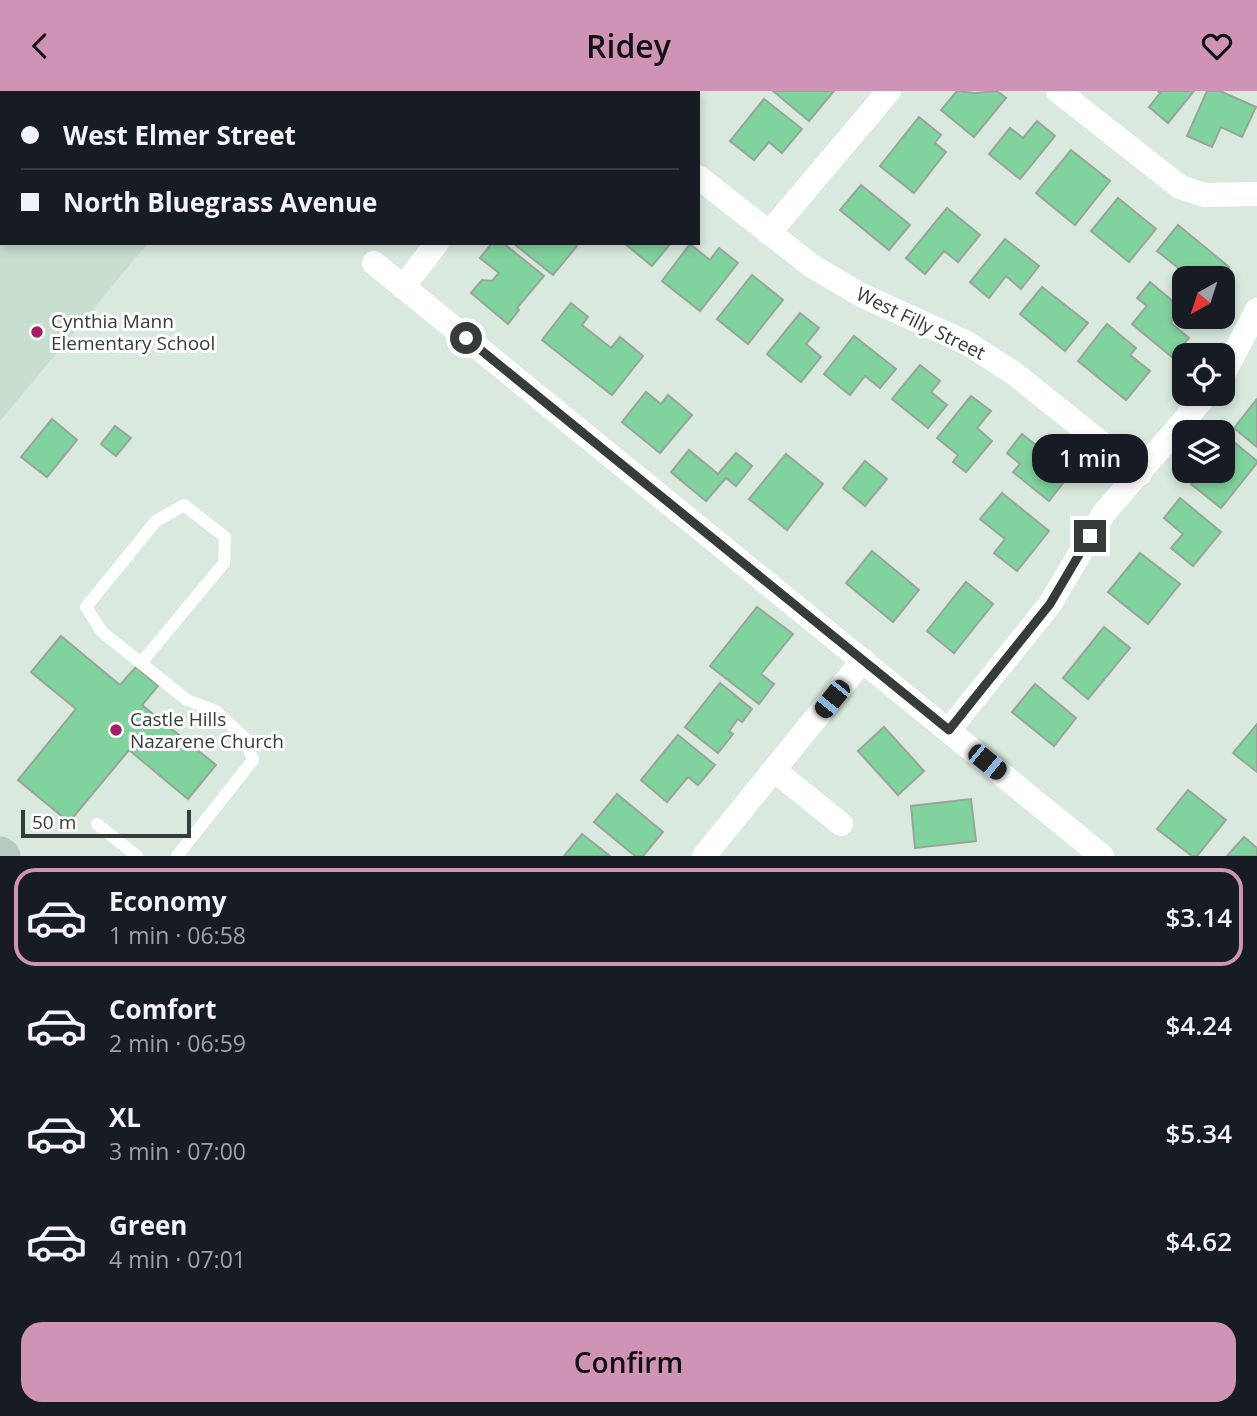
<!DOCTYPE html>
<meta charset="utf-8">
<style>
body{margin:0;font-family:"Open Sans",sans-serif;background:#20242c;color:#f1f3f6;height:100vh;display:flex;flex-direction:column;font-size:26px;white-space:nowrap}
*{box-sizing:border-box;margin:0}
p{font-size:23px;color:#9ea1a6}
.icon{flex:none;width:38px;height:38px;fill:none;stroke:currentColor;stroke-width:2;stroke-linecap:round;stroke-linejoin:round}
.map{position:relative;height:765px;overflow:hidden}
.side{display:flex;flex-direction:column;background:#171b24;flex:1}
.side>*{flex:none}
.guide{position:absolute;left:0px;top:0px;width:700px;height:154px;box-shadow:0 4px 10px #0003;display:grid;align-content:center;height:154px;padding:0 21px;background:#171b24}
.needle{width:46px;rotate:219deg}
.fabs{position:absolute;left:1172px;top:175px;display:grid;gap:14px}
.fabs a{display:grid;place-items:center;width:63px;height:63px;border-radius:14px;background:#171b24;box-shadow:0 4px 10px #0003;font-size:35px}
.scale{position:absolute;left:21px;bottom:18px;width:170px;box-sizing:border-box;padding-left:7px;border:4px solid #363c37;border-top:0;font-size:19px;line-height:24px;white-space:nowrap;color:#363c37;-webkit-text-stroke:5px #fff;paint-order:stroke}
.end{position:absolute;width:32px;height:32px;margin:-16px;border:9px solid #363c37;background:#fff;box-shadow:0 0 0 4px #fff}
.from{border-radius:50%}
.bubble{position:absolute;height:49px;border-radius:21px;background:#171b24;box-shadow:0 4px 10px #0003;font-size:23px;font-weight:600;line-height:49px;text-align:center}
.car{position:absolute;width:21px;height:42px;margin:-21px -10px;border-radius:9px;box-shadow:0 0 5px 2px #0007;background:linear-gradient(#222 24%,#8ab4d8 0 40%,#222 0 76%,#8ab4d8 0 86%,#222 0)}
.guide b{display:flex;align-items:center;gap:24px;height:66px;font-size:26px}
.guide b+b{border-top:2px solid #363941}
.guide i{width:18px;height:18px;background:#f1f3f6}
ul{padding:12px 0 0;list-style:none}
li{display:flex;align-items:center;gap:21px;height:98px;margin:0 14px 10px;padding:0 7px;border:4px solid transparent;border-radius:21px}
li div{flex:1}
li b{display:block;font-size:26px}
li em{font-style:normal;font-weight:600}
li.current{border-color:#cf93b6}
li>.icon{width:63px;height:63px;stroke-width:1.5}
.primary-button{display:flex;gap:14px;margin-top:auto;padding:14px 21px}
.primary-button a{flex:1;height:80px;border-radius:21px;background:#cf93b6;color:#111;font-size:28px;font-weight:600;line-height:80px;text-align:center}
header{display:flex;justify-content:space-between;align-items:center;height:91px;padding:0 21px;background:#cf93b6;color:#111;font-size:32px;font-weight:600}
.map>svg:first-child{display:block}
.built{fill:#c8dfcf}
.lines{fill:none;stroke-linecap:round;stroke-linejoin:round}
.canal{stroke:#f39dc1;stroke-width:24}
.building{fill:#81d39e;stroke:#97a69b;stroke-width:2}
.lane{stroke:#fff;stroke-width:12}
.street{stroke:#fff;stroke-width:24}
.secondary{stroke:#b6cbbd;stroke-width:35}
.route{stroke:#363c37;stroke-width:9}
.poi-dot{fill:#a51e68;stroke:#fff;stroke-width:2.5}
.labels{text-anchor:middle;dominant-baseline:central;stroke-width:6;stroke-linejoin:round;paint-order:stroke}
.poi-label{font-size:19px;fill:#363c37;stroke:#fff;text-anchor:start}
.street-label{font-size:19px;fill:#363c37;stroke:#fff}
</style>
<header><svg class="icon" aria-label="back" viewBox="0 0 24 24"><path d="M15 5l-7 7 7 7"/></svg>Ridey<svg class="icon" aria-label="heart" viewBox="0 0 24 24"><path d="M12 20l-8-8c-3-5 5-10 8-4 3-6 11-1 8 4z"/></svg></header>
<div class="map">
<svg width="1257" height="765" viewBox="0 0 1257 765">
<rect width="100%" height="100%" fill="#d9e9dd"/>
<!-- built -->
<polygon class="built" points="0,0 242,2 2,2 2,152 148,152 0,330"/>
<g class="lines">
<!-- canal -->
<polyline class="canal" points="243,0 243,2"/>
</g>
<!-- building -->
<g class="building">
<polygon points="443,0 489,0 488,2"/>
<polygon points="773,0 834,0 809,30"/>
<polygon points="957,0 975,2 997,0 1006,7 974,46 941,19"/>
<polygon points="1158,0 1194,0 1168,32 1149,16 1160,2"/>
<polygon points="1207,0 1220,0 1256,16 1242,46 1221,36 1212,56 1187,45"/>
<polygon points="764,8 802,38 782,62 769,51 754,69 730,50"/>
<polygon points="919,26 941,44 935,52 946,61 914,102 880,75"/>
<polygon points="1037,30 1055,45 1020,88 989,63 1010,37 1023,47"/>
<polygon points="1071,59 1110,90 1075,134 1036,102"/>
<polygon points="861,94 910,134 889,159 840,119"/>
<polygon points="1118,107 1156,138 1129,171 1091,140"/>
<polygon points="947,117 980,144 958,171 944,160 925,183 906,167"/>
<polygon points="1178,134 1229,176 1220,187 1191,187 1157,160"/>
<polygon points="1005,148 1039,175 1021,198 1006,185 989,207 970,191"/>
<polygon points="492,152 503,152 544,185 517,217 519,219 508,233 471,202 482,189 492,190 499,182 480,167"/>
<polygon points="513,152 573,152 577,155 553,184"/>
<polygon points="624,152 671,152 652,175"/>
<polygon points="690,153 710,169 719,157 738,172 700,220 662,190"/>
<polygon points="752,184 783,209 748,253 717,228"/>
<polygon points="1150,191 1182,218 1171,232 1189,247 1172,266 1132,233 1147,215 1137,207"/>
<polygon points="1042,196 1088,232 1065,260 1020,223"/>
<polygon points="571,212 588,226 582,234 611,257 620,246 643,265 612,304 542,249"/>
<polygon points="800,222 819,237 806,253 821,266 801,291 767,263"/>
<polygon points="1107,233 1136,257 1130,264 1150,280 1126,309 1078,270"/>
<polygon points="854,245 896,278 880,297 865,285 850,304 824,283"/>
<polygon points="920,274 940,290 931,301 947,314 928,337 892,308"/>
<polygon points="646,301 661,313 668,304 692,324 660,362 622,331"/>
<polygon points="971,305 991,320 977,337 992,350 966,381 953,371 958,364 937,347"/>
<polygon points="1257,308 1257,356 1234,337"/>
<polygon points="52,328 77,349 47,386 21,366"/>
<polygon points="115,335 131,347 116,365 101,353"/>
<polygon points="1022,343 1071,382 1049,410 1013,381 1020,373 1007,362"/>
<polygon points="1229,347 1257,370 1257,372 1221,417 1191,393 1202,380 1223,380 1223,354"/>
<polygon points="689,359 718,383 736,362 752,375 736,395 726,387 706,410 671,381"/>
<polygon points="786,363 823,393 787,439 749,408"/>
<polygon points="865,370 887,388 865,415 843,397"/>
<polygon points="1002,402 1049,440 1017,480 994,462 1005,448 980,428"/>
<polygon points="1180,407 1221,441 1193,475 1171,457 1183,443 1164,427"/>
<polygon points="872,460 919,499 893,531 846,492"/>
<polygon points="1140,462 1180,493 1148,533 1108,501"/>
<polygon points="966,491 993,513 954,562 927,540"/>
<polygon points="757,516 793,543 761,583 774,593 759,613 710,575"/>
<polygon points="1104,536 1130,557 1088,608 1063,587"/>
<polygon points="61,545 120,594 136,576 158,595 142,614 216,674 188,708 129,659 69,731 18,689 76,618 31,581"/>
<polygon points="720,592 752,618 742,631 738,628 729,640 733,643 718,662 685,636"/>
<polygon points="1035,593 1076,627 1054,655 1012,621"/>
<polygon points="1257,633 1257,681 1233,662"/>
<polygon points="884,636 924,680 898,704 858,660"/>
<polygon points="678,644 715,674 698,694 688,686 667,711 641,689"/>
<polygon points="1188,699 1226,729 1197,765 1192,765 1157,738"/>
<polygon points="617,703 663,741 643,765 635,765 594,731"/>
<polygon points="971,708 976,750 915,757 911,715"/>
<polygon points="582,743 610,765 564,765"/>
<polygon points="1244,746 1257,757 1257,765 1227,765"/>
</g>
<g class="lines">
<!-- lane -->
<g class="lane">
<polyline points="141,572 224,472 225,446 184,414 156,430 86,516 102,541 187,609 216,620 244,646 253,669 177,765"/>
<polyline points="97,733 137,765"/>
</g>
<!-- street -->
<g class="street">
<polyline points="589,0 591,2"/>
<polyline points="1058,0 1180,96 1205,104 1257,103"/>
<polyline points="556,2 558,0"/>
<polyline points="698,86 812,175 861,204 967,252 1015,283 1140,383"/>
<polyline points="769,142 889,0"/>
<polyline points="374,172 1102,765"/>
<polyline points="403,196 437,152"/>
<polyline points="1223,284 1257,219"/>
<polyline points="949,639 1050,513 1104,422 1207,303"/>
<polyline points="774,679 841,733"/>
<polyline points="704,765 863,569"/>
</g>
<!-- secondary -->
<polyline class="secondary" points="0,763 3,765"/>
</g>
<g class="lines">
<!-- route -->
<polyline class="route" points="466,247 949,639 1050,513 1090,445"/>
</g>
<!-- markers -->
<g class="poi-dot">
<circle cx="37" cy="241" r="7"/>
<circle cx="116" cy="639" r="7"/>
</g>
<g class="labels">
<!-- poi labels -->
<g class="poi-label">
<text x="51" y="230">Cynthia Mann<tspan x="51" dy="22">Elementary School</tspan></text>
<text x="130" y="628">Castle Hills<tspan x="130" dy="22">Nazarene Church</tspan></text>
</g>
<!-- street labels -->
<g class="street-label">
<text transform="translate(921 232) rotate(26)">West Filly Street</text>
</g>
</g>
</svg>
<div class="fabs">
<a><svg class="needle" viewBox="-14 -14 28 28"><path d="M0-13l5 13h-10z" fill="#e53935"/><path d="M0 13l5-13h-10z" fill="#9ea1a6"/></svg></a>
<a><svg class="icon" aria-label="locate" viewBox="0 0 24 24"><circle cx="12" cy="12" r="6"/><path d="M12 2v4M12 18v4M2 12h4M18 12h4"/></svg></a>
<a><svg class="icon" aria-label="layers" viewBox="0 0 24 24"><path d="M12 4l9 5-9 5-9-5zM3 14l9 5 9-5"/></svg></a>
</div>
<div class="scale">50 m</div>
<i class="end from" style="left:466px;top:247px"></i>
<i class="end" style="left:1090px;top:445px"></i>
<div class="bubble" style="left:1032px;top:343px;width:116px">1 min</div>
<i class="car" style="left:832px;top:608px;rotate:219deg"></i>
<i class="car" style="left:987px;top:671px;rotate:129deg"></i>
<div class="guide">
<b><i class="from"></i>West Elmer Street</b>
<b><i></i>North Bluegrass Avenue</b>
</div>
</div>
<section class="side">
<ul>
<li class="current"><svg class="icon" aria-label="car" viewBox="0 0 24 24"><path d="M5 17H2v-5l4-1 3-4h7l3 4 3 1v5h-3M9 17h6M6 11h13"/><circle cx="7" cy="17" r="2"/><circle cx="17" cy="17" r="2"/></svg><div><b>Economy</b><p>1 min · 06:58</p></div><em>$3.14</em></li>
<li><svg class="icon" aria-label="car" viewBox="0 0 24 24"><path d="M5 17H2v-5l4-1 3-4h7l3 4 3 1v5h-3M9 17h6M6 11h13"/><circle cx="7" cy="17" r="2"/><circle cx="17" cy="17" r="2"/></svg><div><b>Comfort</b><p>2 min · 06:59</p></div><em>$4.24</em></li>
<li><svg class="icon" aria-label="car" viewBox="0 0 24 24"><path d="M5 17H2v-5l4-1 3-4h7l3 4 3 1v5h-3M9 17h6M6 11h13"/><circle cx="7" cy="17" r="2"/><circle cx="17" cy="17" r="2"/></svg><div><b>XL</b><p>3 min · 07:00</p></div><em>$5.34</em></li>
<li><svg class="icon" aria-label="car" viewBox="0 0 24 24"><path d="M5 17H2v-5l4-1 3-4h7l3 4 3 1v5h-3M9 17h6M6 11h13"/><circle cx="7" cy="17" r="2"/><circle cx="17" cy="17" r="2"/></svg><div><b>Green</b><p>4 min · 07:01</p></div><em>$4.62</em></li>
</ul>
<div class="primary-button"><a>Confirm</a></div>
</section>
